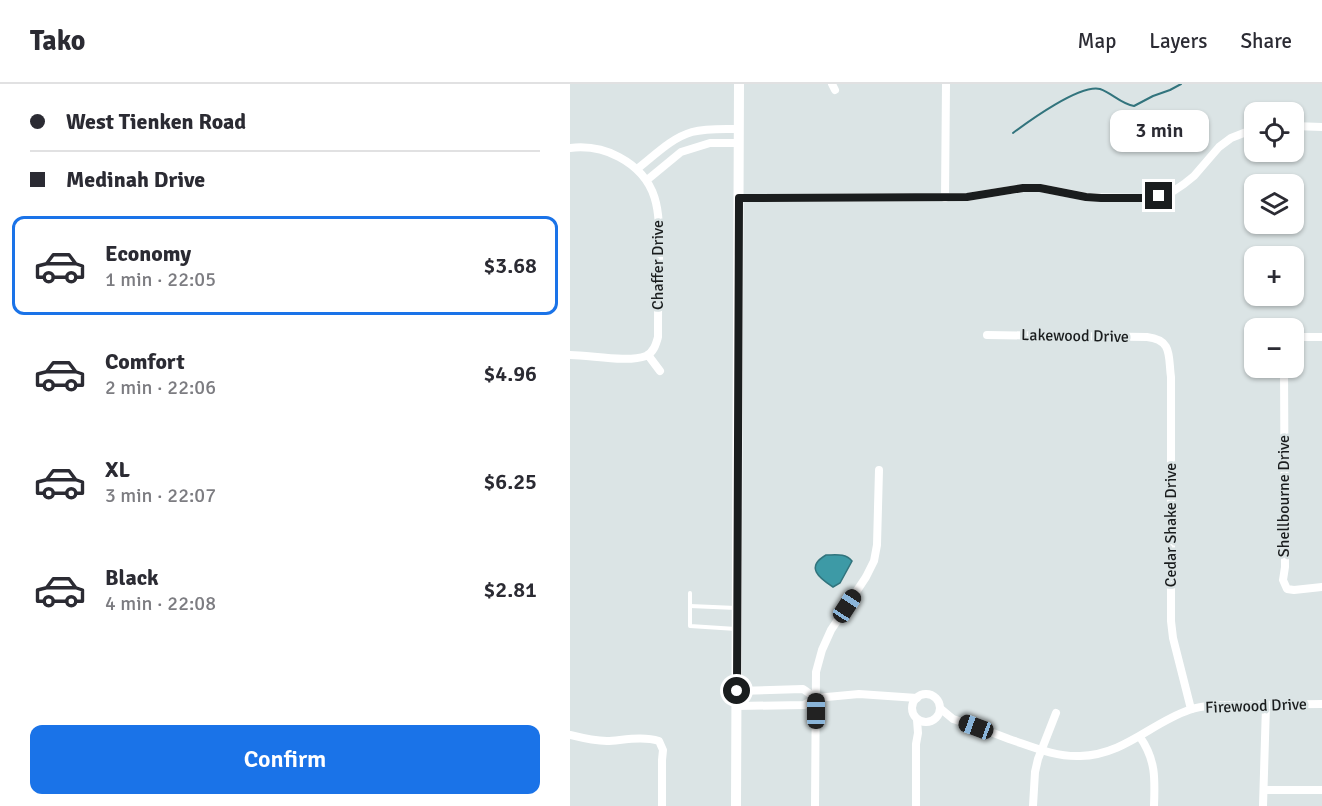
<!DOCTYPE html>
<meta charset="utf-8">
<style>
body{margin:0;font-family:Signika,sans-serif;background:#f7f7f7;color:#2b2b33;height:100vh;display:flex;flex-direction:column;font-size:22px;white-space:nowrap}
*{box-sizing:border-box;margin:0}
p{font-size:20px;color:#7c7c81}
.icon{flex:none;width:33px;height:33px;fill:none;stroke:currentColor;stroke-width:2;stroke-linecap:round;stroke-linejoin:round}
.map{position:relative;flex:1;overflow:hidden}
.drawer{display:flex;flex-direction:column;background:#fff;width:570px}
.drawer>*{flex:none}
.hud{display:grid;align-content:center;height:132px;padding:0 30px;background:#fff}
.controls{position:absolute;left:674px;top:18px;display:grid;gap:12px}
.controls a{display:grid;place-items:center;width:60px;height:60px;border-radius:12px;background:#fff;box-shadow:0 2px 4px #0004;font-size:30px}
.end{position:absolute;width:27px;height:27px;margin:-14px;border:8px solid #1a1d1e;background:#fff;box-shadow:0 0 0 3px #fff}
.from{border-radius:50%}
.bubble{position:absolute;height:42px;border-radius:12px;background:#fff;box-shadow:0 2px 4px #0004;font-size:20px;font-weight:600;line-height:42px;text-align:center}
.car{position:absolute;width:18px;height:36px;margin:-18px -9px;border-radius:8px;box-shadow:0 0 4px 2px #0007;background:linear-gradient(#222 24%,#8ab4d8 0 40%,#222 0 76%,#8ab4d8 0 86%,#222 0)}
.hud b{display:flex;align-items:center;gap:21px;height:57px;font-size:22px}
.hud b+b{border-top:2px solid #e1e1e2}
.hud i{width:15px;height:15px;background:#2b2b33}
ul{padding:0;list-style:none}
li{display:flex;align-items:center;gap:18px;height:99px;margin:0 12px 9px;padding:0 18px;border:3px solid transparent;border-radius:12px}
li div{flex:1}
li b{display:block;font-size:22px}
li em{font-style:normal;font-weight:600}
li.active{border-color:#1a73e8}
li>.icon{width:54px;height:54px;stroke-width:1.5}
.button{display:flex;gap:12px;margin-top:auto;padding:12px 30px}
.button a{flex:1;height:69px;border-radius:12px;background:#1a73e8;color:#fff;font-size:24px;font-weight:600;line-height:69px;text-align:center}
header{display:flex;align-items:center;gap:36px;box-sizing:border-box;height:84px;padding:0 30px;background:#fff;border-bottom:2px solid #e1e1e2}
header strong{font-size:28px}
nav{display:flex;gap:33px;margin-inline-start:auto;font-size:21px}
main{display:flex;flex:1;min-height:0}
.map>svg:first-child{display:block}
.water{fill:#3d9aa6;stroke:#32747d;stroke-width:1.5}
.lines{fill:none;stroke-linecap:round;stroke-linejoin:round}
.stream{stroke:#32747d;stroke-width:2}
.lane{stroke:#fff;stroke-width:4}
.street{stroke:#fff;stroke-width:8}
.secondary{stroke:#fff;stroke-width:10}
.route{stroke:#1a1d1e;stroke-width:8}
.labels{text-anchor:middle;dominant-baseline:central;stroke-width:5;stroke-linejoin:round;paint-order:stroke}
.street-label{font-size:16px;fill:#1a1d1e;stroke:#dbe4e5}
</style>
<header>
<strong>Tako</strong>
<nav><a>Map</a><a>Layers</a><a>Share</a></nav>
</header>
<main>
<section class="drawer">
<div class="hud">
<b><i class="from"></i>West Tienken Road</b>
<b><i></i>Medinah Drive</b>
</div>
<ul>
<li class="active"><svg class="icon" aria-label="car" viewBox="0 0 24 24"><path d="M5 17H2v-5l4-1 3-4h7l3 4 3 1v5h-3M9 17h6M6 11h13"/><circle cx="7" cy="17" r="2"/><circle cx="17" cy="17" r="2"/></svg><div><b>Economy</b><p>1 min · 22:05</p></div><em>$3.68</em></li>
<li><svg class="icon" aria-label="car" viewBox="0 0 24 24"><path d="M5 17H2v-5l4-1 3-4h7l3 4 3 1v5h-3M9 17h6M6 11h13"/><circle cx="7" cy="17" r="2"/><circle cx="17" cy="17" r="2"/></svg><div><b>Comfort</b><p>2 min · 22:06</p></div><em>$4.96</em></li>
<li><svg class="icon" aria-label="car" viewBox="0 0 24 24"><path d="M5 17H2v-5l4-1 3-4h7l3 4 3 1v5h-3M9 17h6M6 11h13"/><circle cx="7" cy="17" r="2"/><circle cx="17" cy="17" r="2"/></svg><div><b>XL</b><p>3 min · 22:07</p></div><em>$6.25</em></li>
<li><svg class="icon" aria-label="car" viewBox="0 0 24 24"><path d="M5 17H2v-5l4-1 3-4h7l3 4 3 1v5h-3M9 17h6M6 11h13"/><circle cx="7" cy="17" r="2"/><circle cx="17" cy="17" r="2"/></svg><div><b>Black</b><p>4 min · 22:08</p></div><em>$2.81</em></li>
</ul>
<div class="button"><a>Confirm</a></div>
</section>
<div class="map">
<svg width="752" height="722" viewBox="0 0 752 722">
<rect width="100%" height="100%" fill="#dbe4e5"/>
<!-- water -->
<path class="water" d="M 256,471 C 266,471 275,469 282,477 L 270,499 L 263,503 C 249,494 235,483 256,471 Z"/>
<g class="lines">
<!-- stream -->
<path class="stream" d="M 443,49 C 459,37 510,0 530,5 C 542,9 551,20 564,22 L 583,12 L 600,6 L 611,0"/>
<!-- lane -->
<g class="lane">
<polyline points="120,509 120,542 166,545"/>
<polyline points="120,522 166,524"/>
</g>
<!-- street -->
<g class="street">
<polyline points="262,0 265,6"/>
<polyline points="723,42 752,43"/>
<path d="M 0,64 C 17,62 34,65 49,73 C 94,97 89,135 89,178 C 88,203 88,228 88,253 C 86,260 84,268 76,272 C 57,279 21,271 0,271"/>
<path d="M 67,85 C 84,72 101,54 122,48 C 137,44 153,45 169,45"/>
<polyline points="77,96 111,68 140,59 169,59"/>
<polyline points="169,114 397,113 453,104 470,104 517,113 576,114 602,108 614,100 624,92 649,63 661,54 684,45"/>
<polyline points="375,114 376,0"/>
<path d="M 417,251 L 577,253 C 603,256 598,272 601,293 L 601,537 L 603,554 L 621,625"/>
<polyline points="723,253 752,253"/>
<polyline points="78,271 90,287"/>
<polyline points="714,284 715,483 713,496 717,505 724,506 752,503"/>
<polyline points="167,607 233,605 246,614"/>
<circle cx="356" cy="624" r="14"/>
<polyline points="167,622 234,621 246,614 289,610 347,614"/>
<path d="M 371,625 L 383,635 C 402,641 421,648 439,655 C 463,663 485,673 510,672 C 554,671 581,639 619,626 C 636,620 656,621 674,621 C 700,621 726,620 752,620"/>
<path d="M 0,651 C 12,654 24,657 37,657 C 54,656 73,652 89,657 L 93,666 L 92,676 L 92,722"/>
<path d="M 570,653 C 586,676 585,695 584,722"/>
<polyline points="694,706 752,706"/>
<polyline points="245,722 246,588 252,566 261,546 296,493 304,477 307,461 309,386"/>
<polyline points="346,722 346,660 348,649 347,636"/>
<polyline points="463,722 465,688 468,675 486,629"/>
<polyline points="693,722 696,621"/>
</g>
<!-- secondary -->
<polyline class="secondary" points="166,722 169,0"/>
</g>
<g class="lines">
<!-- route -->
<polyline class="route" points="167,607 169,114 397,113 453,104 470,104 516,113 531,114 576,114 589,112"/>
</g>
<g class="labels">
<!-- street labels -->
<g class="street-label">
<text transform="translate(88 181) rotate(-90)">Chaffer Drive</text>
<text transform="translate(505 252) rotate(1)">Lakewood Drive</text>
<text transform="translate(714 412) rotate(-90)">Shellbourne Drive</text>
<text transform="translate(601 441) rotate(-90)">Cedar Shake Drive</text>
<text transform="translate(686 622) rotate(-2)">Firewood Drive</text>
</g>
</g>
</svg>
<div class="controls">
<a><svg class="icon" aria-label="locate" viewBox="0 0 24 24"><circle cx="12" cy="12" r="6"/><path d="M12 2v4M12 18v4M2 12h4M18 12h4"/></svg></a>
<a><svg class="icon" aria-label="layers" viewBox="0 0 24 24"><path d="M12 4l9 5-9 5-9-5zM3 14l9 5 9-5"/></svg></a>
<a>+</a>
<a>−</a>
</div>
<i class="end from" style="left:167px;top:607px"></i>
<i class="end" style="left:589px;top:112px"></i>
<div class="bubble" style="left:540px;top:26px;width:99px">3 min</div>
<i class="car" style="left:277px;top:522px;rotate:33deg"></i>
<i class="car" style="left:246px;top:627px;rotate:0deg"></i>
<i class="car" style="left:406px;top:643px;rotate:290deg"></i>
</div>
</main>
